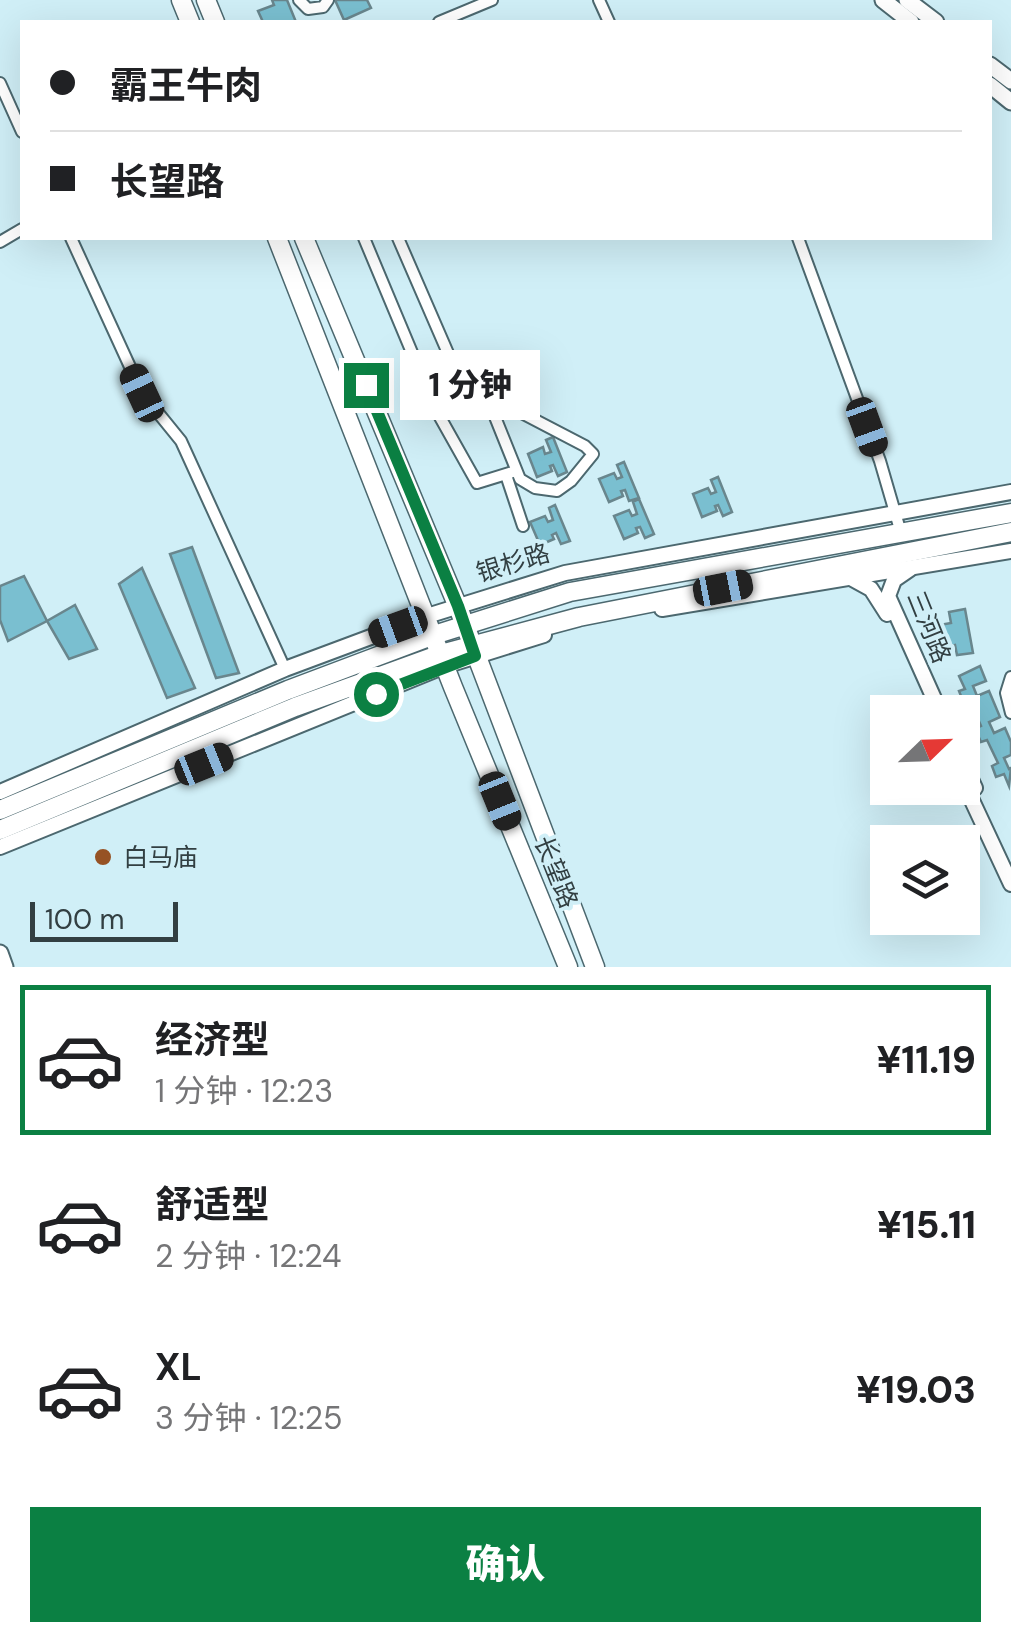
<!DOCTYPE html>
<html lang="zh">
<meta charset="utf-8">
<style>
body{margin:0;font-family:"DM Sans","Noto Sans SC",sans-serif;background:#f2f2f2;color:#202124;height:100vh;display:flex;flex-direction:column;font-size:38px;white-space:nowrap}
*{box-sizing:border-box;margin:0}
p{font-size:32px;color:#757577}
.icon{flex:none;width:55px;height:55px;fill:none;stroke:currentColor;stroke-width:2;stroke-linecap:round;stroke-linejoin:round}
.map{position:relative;height:967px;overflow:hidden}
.details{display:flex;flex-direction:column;background:#fff;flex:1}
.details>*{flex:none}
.guide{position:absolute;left:20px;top:20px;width:972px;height:220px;border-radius:0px;box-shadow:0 10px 40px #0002;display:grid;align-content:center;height:220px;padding:0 30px;background:#fff}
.needle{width:65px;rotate:67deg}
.buttons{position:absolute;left:870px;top:695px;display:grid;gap:20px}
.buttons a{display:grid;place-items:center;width:110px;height:110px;border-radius:0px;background:#fff;box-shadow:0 10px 40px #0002;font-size:50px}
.scale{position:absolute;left:30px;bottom:25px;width:148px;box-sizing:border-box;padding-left:10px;border:5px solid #323f42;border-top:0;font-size:28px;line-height:35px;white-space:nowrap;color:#323f42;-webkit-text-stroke:8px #d0eff7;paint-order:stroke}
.end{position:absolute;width:45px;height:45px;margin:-22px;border:12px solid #0b8043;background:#fff;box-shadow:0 0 0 5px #fff}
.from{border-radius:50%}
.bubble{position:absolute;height:70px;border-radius:0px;background:#fff;box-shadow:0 10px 40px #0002;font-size:32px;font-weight:800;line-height:70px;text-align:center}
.car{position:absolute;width:30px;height:60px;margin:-30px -15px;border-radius:12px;box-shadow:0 0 8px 2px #0007;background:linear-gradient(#222 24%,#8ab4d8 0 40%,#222 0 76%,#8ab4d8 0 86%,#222 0)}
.guide b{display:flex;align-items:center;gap:35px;height:95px;font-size:38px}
.guide b+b{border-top:2px solid #e0e0e0}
.guide i{width:25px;height:25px;background:#202124}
ul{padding:18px 0 0;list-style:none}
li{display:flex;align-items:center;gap:30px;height:150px;margin:0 20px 15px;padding:0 10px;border:5px solid transparent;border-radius:0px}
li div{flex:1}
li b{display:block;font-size:38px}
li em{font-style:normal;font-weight:800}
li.active{border-color:#0b8043}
li>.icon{width:90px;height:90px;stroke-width:1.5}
.action{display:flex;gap:20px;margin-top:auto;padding:20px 30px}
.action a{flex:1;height:115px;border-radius:0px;background:#0b8043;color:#fff;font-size:40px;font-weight:800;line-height:115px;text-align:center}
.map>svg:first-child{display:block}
.building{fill:#7abfd0;stroke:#69868d;stroke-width:2.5}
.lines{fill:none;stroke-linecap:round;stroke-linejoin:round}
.minor-casing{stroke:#4c686f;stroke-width:14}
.tertiary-casing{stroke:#4c686f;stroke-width:18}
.secondary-casing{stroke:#4c686f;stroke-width:19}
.primary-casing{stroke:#4c686f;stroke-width:21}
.minor{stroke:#fff;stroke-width:10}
.tertiary{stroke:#fff;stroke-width:14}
.secondary{stroke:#fff;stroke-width:15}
.primary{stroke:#fff;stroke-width:18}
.route{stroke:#0b8043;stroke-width:12}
.poi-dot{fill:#965224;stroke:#d0eff7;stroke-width:4}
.labels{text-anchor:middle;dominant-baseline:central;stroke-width:8;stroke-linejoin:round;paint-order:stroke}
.street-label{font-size:25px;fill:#323f42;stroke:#d0eff7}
.poi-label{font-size:25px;fill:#323f42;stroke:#d0eff7;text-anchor:start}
</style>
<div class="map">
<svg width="1011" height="967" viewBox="0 0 1011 967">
<rect width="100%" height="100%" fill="#d0eff7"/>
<!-- building -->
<g class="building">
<polygon points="272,0 287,0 296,22 263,22 258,11 274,5"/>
<polygon points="335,0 367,0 371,8 344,20"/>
<polygon points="553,437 567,472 558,476 553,465 550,466 552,471 537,477 528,454 543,447 545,454 551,452 546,440"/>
<polygon points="624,462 639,498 629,501 625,490 621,491 623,496 609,502 599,479 614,473 617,479 622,477 617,465"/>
<polygon points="718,477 732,512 723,516 718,505 715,506 717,511 702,517 693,494 708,488 711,494 716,492 711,480"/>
<polygon points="639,499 654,534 645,538 640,527 636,528 638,533 624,539 614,516 629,510 632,516 637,514 633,502"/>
<polygon points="555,505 570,541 561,544 556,533 552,535 554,539 540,545 530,522 545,516 548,522 553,520 549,508"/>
<polygon points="192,547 239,673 216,678 170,554"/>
<polygon points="142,568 195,688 167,698 119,584"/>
<polygon points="24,576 47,621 8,641 0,620 0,586"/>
<polygon points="75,605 97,649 69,659 47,621"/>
<polygon points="965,609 973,653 957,655 955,645 938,649 934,626 951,623 949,612"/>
<polygon points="980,666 986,681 973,686 977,696 989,691 1000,717 989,722 994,733 1005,728 1011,742 1011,755 1004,758 1009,769 1011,768 1009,786 1004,774 996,777 992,766 998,763 987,740 981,742 975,729 981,726 971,703 965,706 959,691 965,689 959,676"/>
</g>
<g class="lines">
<!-- minor casing -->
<g class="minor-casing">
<g id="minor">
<polyline points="299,0 308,9 323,7 328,0"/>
<polyline points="599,0 609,22"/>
<polyline points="439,22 492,0"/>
<polyline points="0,83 22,132"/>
<polyline points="71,238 142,393 181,441 285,669"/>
<polyline points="364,238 436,410 477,483 516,471"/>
<polyline points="398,238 454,367 466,384 585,446 593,454 571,481 557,491 535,488 520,479 487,397"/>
<polyline points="798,238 880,461 901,533"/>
<polyline points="0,242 22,229"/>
<polyline points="436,410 475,391"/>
<polyline points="506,475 523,526"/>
<polyline points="1011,677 1006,693 1011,713"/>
</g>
</g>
<!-- tertiary casing -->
<g class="tertiary-casing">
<g id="tertiary">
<polyline points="910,569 894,580 888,596 940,712"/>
<polyline points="851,578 871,589 887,614"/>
<polyline points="662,609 1011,551"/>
<polyline points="962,760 975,788"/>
<polyline points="962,779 1011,884"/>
<polyline points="0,792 285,669 427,616 565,573 1011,492"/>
<polyline points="0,847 445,666 544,635"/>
</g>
</g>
<!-- secondary casing -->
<g class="secondary-casing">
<g id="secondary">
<polyline points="883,0 911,22"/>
<polyline points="907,0 936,22"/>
<polyline points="990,65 1011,81"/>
<polyline points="990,85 1011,102"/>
<polyline points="0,953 5,967"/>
</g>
</g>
<!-- primary casing -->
<g class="primary-casing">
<g id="primary">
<polyline points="181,0 190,22"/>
<polyline points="206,0 215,22"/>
<polyline points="277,238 453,687 568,967"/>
<polyline points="304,238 458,607 595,967"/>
<polyline points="0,810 288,690 434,635 570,592 1011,513"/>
<polyline points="0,830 295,707 441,654 579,617 1011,532"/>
</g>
</g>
<!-- minor -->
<use href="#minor" class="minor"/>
<!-- tertiary -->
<use href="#tertiary" class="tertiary"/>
<!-- secondary -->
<use href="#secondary" class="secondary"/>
<!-- primary -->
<use href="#primary" class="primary"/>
</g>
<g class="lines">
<!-- route -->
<polyline class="route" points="366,385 458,606 475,656 376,694"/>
</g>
<!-- markers -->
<circle class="poi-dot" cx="103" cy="857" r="10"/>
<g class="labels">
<!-- street labels -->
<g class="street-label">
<text transform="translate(513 563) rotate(-17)">银杉路</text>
<text transform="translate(929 627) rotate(68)">三河路</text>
<text transform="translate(556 872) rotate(68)">长望路</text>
</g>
<!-- poi labels -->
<g class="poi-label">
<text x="123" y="857">白马庙</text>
</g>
</g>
</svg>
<div class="buttons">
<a><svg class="needle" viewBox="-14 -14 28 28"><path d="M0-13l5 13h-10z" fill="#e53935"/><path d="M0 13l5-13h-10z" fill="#757577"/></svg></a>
<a><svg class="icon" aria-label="layers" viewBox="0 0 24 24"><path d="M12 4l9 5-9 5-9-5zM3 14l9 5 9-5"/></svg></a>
</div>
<div class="scale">100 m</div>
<i class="end from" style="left:376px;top:694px"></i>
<i class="end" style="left:366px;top:385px"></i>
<div class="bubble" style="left:400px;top:350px;width:140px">1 分钟</div>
<i class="car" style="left:142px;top:393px;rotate:335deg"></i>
<i class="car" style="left:867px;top:427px;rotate:160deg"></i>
<i class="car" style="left:723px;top:588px;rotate:79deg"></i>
<i class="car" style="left:398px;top:627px;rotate:250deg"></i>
<i class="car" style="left:204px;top:764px;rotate:68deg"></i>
<i class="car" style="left:500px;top:801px;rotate:158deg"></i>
<div class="guide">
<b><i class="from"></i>霸王牛肉</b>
<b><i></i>长望路</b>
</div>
</div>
<section class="details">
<ul>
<li class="active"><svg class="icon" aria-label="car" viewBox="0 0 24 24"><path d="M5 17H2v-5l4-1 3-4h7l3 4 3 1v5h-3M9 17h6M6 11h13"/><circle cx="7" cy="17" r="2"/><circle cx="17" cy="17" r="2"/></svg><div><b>经济型</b><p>1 分钟 · 12:23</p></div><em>¥11.19</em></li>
<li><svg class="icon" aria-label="car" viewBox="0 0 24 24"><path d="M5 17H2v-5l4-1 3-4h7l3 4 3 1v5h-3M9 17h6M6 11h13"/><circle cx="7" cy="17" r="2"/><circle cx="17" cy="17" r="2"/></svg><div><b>舒适型</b><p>2 分钟 · 12:24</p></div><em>¥15.11</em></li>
<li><svg class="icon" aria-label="car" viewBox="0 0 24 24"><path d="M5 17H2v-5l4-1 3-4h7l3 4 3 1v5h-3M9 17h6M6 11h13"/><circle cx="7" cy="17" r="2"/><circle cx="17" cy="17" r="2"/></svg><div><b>XL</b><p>3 分钟 · 12:25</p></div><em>¥19.03</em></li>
</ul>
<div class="action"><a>确认</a></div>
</section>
